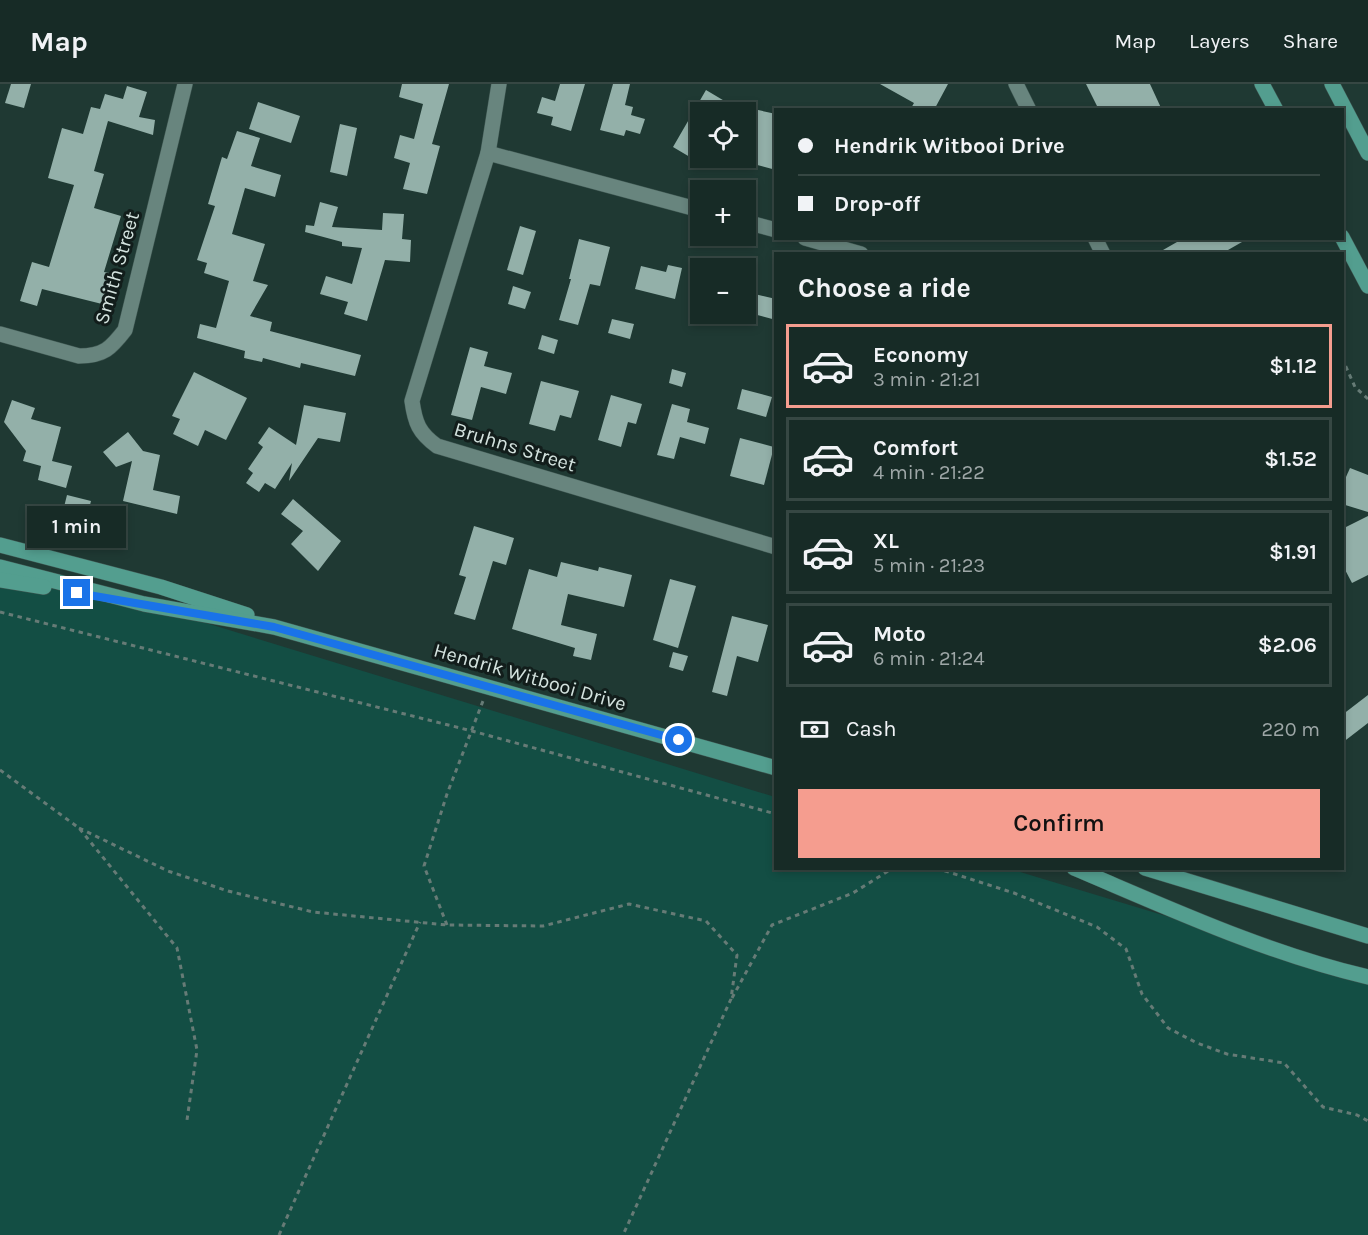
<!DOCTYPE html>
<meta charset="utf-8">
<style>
body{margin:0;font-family:Karla,sans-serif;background:#243732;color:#f1f3f6;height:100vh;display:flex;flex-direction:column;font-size:22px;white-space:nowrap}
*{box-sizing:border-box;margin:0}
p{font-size:20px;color:#9ea7a7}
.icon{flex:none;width:33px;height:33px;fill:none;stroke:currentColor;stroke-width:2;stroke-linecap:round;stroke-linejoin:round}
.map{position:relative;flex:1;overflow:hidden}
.panel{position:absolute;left:774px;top:168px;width:570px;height:618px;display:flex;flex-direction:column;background:#172b26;border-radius:0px;box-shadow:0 3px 9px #0003,0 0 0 2px #364743}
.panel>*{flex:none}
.banner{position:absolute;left:774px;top:24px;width:570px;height:132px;border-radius:0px;box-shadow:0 3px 9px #0003,0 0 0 2px #364743;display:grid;align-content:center;height:132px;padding:0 24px;background:#172b26}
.buttons{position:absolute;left:690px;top:18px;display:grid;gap:12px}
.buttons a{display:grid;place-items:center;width:66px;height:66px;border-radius:0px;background:#172b26;box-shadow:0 3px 9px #0003,0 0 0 2px #364743;font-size:30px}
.end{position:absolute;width:27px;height:27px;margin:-14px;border:8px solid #1a73e8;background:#fff;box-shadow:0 0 0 3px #fff}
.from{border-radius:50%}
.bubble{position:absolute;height:42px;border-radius:0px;background:#172b26;box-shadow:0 3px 9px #0003,0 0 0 2px #364743;font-size:20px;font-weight:600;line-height:42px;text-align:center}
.banner b{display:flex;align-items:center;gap:21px;height:57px;font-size:22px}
.banner b+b{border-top:2px solid #364743}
.banner i{width:15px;height:15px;background:#f1f3f6}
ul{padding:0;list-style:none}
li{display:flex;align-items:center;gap:18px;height:84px;margin:0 12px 9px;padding:0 12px;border:3px solid #364743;border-radius:0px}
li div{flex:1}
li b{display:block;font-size:22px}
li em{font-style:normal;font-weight:600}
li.active{border-color:#f59d8f}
li>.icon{width:54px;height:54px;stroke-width:1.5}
h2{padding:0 24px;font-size:27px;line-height:72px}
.pay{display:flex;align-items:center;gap:15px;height:66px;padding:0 24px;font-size:22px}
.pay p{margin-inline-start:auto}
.primary-button{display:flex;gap:12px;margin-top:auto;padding:12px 24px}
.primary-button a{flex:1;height:69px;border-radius:0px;background:#f59d8f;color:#111;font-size:24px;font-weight:600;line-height:69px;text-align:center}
header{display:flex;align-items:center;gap:36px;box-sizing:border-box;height:84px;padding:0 30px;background:#172b26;border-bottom:2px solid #364743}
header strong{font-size:28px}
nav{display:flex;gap:33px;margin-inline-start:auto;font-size:21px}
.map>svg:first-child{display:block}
.green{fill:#134e44}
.building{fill:#93b0a9}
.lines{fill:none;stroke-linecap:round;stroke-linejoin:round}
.minor-casing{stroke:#3f5752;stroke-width:16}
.major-casing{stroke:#3f5752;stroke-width:16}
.path{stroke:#667b76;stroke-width:3;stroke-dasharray:4.5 4.5;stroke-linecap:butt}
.minor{stroke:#68857e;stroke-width:15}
.major{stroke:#539e8f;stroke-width:15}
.route{stroke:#1a73e8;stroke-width:8}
.labels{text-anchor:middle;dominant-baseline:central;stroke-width:6;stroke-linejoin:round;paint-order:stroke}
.street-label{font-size:20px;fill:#d4e3df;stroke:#121d1b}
</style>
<header>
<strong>Map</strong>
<nav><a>Map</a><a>Layers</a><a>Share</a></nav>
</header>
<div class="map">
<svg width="1368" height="1151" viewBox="0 0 1368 1151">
<rect width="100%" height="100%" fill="#1f3933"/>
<!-- green -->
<polygon class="green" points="0,496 144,520 775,713 776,784 1010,785 1368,893 1368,1151 0,1151"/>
<!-- building -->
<g class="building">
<polygon points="11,0 31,0 24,24 5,19"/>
<polygon points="402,0 449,0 432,60 440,62 427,110 403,105 410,79 394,74 400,51 414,55 423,20 399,13"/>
<polygon points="560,0 585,0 571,47 551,41 553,33 537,29 542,13 555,17"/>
<polygon points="613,0 630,0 625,21 633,23 631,31 645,35 640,50 626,46 624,52 600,46"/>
<polygon points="880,0 948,0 934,26 910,26 914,19"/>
<polygon points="1086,0 1150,0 1162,26 1099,26"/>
<polygon points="127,2 147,8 139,33 155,36 153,51 108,37 94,87 104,90 94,124 121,132 104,188 114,190 106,221 42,205 37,222 20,217 32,178 49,183 74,101 48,94 62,44 83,50 91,23 100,25 105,10 123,15"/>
<polygon points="706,6 743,28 700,28 700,79 673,63"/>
<polygon points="258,18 300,32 291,59 249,45"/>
<polygon points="749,24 776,30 776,86 746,78 746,39"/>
<polygon points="340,40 357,44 347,92 330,88"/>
<polygon points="237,47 260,54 251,82 281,91 275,113 245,104 232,150 265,160 253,197 268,201 250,232 272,238 270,247 361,271 355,292 301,279 300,284 263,274 262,278 244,274 245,267 197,254 200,240 216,244 229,197 204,189 207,179 197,176 215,122 208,120 222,73 227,75"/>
<polygon points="320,118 338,123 332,143 382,146 383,129 404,130 402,155 411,156 410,178 385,176 367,237 344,230 348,218 320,210 326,192 352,200 362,164 342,162 342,158 305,148 306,141 314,142"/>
<polygon points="520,142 536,147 523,191 507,186"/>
<polygon points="1184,154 1249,154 1221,170 1156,170"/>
<polygon points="579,155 610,163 600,202 590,200 578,241 559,236 571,195 569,195"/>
<polygon points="668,181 682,184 675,215 635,205 641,182 666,188"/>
<polygon points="513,202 531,208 525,225 508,220"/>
<polygon points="746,208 776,215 776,236 746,228"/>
<polygon points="612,235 634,240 630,255 608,249"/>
<polygon points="542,251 558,256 554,270 538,265"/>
<polygon points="470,263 488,268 484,282 512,289 506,310 481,303 472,336 451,331"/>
<polygon points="672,285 686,289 682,303 669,299"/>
<polygon points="194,288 247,314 226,356 205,346 198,362 173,350 180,335 172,332"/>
<polygon points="541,297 579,307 571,334 560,331 555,347 529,340"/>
<polygon points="742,305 772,313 766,333 737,325"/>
<polygon points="611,311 642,320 636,340 628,338 621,363 598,356"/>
<polygon points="12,316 35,324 31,335 61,343 52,377 72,382 66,404 38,396 41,382 23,377 26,367 4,338"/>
<polygon points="672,320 690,325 687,338 709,344 705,360 680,353 674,375 657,371"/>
<polygon points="304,321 346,329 340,358 318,354 289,397 292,379 275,405 265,399 259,408 246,399 253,389 248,385 263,363 258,359 269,343 296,361"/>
<polygon points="128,348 143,367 160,371 153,406 180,412 177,430 123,417 132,377 116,383 103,368"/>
<polygon points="740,354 774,363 764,401 730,392"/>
<polygon points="1350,384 1368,391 1368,428 1342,420 1342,402"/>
<polygon points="67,411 91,417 86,437 62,431"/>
<polygon points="293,415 341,457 318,487 291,460 303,447 281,430"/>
<polygon points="1368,432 1368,491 1352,499 1342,480 1342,445"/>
<polygon points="474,442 514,454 506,481 493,477 475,536 454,530 466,493 459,491"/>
<polygon points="561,478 598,487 599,483 632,491 624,523 568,510 561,541 597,550 591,576 573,572 575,564 512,545 529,485 557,493"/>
<polygon points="670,495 696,502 678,564 653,556"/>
<polygon points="732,532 768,541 758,578 737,572 727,612 712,608"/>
<polygon points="673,568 688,572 683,587 669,583"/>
<polygon points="1368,611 1368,639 1342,659 1342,631"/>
</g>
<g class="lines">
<!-- minor casing -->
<g class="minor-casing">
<g id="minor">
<path d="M 499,0 L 488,69 L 412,317 C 415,339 419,349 437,362 L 776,463"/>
<polyline points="1016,0 1029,26"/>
<polyline points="488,69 700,126"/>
<polyline points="746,138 776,146"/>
<polyline points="805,154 861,170"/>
<polyline points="1095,154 1103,170"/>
<path d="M 0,250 L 79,272 C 104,272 111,264 125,246 L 185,0"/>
</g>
</g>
<!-- major casing -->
<g class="major-casing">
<g id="major">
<polyline points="1262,0 1276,26"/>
<polyline points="1332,0 1368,69"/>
<polyline points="1342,153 1368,202"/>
<polyline points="0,461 161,503 247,531"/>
<polyline points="0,483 144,520 274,543 776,684"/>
<polyline points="0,496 44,503"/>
<path d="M 1074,784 C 1171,825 1266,869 1368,893"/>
<polyline points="1145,784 1368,852"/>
</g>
</g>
<!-- path -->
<g class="path">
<polyline points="1342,274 1355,303 1368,315"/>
<polyline points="0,528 472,647 776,730"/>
<polyline points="0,686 79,744 177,864 197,966 187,1036"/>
<polyline points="79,744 168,787 228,807 313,828 447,841 543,842 629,820 706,837 737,871 731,915 623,1151"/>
<polyline points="936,784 1014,809 1097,843 1126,865 1142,910 1168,944 1197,959 1227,970 1284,979 1323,1023 1357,1031 1368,1037"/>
<polyline points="447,841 424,782 447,710 483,617"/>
<polyline points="732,914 772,841 853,809 893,784"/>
<polyline points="279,1151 420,838"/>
</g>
<!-- minor -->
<use href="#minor" class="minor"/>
<!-- major -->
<use href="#major" class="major"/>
</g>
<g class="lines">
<!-- route -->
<polyline class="route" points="77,509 274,543 679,656"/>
</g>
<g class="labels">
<!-- street labels -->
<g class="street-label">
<text transform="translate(117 184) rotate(-74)">Smith Street</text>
<text transform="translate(515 363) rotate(17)">Bruhns Street</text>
<text transform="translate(530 593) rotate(16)">Hendrik Witbooi Drive</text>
</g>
</g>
</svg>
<div class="buttons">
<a><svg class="icon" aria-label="locate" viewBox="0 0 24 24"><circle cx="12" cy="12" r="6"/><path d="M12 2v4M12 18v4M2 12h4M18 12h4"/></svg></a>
<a>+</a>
<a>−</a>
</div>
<i class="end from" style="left:679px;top:656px"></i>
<i class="end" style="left:77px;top:509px"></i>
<div class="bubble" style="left:27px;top:422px;width:99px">1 min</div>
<div class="banner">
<b><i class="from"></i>Hendrik Witbooi Drive</b>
<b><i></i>Drop-off</b>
</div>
<section class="panel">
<h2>Choose a ride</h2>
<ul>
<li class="active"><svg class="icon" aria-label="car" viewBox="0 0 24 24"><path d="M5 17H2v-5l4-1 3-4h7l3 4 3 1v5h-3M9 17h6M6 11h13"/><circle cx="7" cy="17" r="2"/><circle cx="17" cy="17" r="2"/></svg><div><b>Economy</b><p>3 min · 21:21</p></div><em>$1.12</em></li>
<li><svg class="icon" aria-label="car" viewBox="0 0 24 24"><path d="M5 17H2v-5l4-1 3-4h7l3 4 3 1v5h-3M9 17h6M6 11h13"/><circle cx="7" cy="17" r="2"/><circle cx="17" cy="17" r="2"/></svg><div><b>Comfort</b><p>4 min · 21:22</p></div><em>$1.52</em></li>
<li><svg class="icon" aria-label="car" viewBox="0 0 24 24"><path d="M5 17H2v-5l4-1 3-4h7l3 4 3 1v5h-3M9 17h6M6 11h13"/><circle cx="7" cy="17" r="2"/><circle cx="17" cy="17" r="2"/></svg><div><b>XL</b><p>5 min · 21:23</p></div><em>$1.91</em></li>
<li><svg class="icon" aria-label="car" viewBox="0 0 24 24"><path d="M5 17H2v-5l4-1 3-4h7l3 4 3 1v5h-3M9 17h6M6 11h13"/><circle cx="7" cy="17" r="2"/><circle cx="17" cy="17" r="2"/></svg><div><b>Moto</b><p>6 min · 21:24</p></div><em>$2.06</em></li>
</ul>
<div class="pay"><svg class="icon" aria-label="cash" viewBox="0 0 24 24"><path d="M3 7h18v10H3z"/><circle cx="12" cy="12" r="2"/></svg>Cash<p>220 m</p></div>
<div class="primary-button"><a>Confirm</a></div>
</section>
</div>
